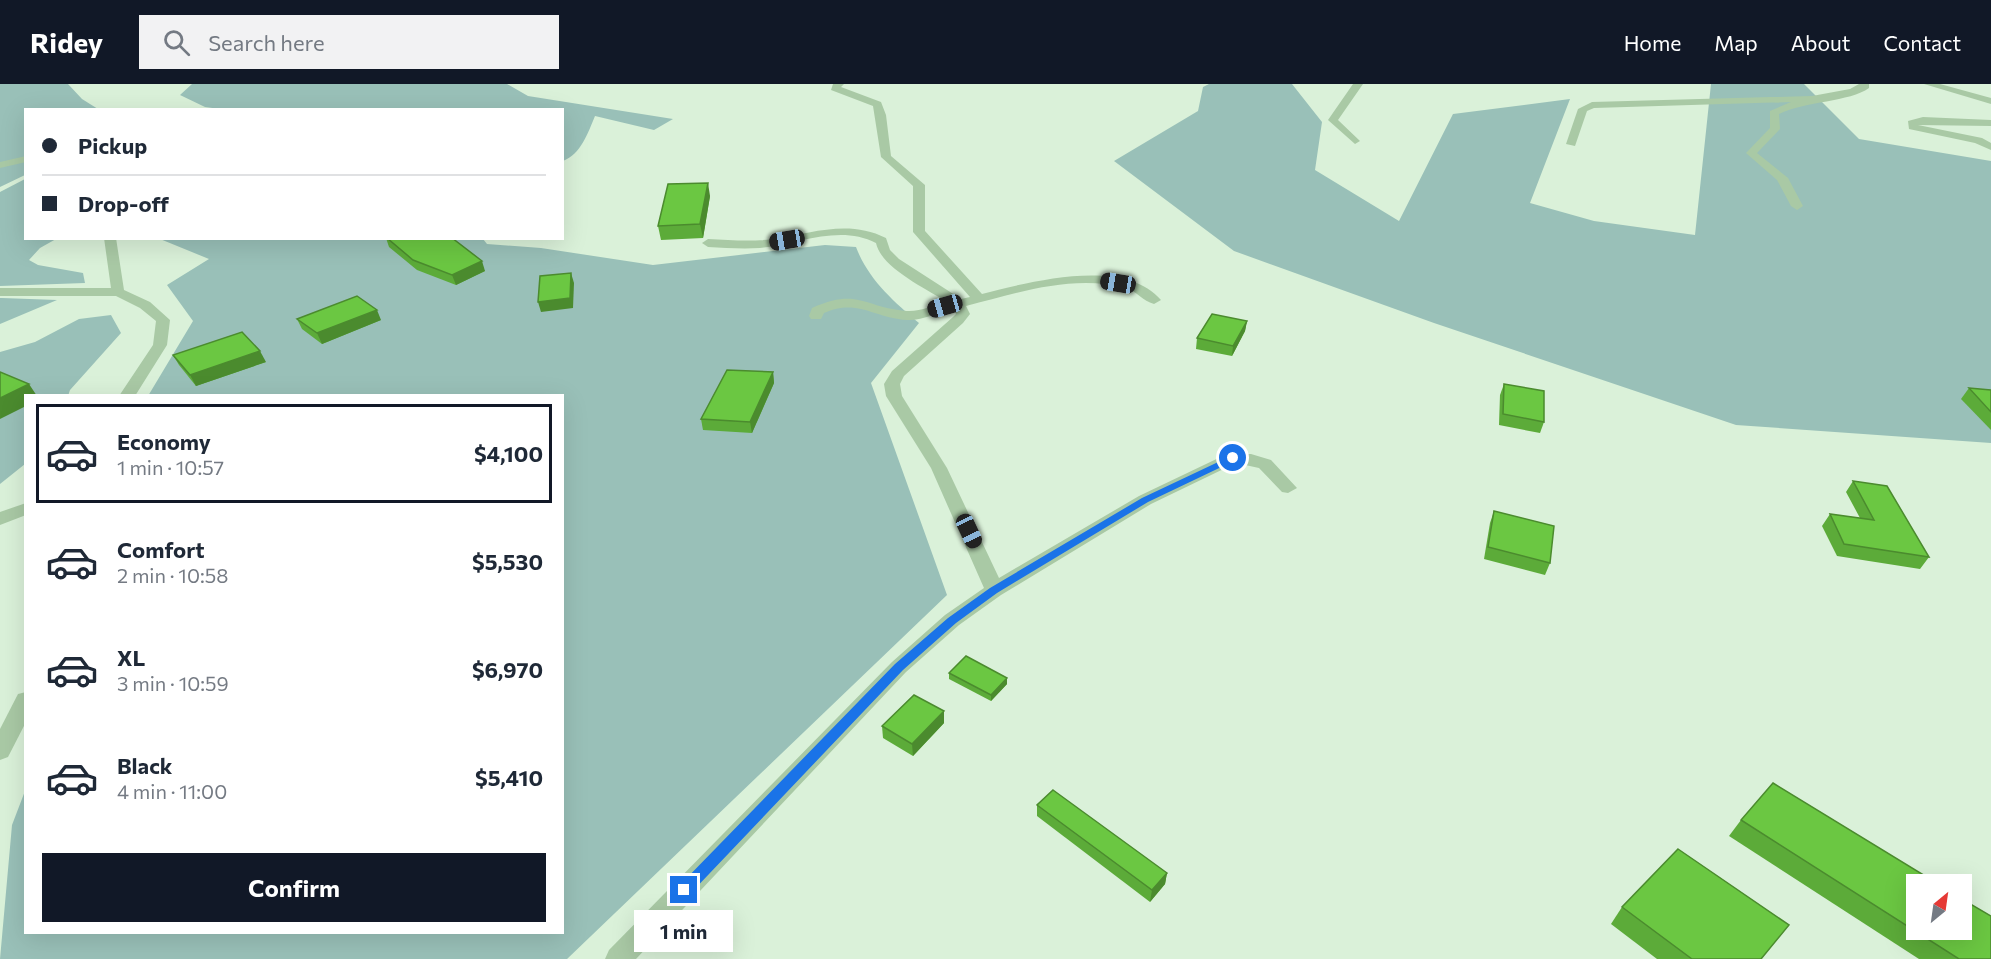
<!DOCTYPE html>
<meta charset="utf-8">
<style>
body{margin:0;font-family:Commissioner,sans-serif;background:#f2f2f3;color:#1f2937;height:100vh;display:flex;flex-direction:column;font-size:22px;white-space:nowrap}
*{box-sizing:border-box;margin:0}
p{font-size:20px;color:#747a83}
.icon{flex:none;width:33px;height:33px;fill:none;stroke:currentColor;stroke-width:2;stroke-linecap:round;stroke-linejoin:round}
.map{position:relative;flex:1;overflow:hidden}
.side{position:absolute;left:24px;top:310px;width:540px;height:540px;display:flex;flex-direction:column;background:#fff;border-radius:0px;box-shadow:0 6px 24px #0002}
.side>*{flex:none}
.top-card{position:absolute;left:24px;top:24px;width:540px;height:132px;border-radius:0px;box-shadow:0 6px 24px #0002;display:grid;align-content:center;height:132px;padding:0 18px;background:#fff}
.needle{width:39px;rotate:29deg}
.controls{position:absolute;left:1906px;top:790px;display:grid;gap:12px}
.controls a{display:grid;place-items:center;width:66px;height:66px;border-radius:0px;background:#fff;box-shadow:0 6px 24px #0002;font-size:30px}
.end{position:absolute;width:27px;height:27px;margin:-14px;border:8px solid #1a73e8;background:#fff;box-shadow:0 0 0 3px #fff}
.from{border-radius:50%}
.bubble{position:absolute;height:42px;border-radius:0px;background:#fff;box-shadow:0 6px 24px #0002;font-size:20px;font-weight:700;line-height:42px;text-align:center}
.car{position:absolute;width:18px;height:36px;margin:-18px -9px;border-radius:8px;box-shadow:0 0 4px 2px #0007;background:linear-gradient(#222 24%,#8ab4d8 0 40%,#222 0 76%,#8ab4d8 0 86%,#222 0)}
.top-card b{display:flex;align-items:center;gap:21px;height:57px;font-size:22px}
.top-card b+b{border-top:2px solid #e0e1e3}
.top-card i{width:15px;height:15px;background:#1f2937}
ul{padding:10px 0 0;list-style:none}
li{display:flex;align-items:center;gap:18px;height:99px;margin:0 12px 9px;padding:0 6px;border:3px solid transparent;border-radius:0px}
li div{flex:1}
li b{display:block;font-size:22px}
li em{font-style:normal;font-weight:700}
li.current{border-color:#111827}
li>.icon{width:54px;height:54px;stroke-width:1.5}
.button{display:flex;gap:12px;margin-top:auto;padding:12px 18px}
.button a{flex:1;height:69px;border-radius:0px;background:#111827;color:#fff;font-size:24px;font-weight:700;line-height:69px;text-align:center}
header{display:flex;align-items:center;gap:36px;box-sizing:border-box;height:84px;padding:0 30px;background:#111827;color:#fff}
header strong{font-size:28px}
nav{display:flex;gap:33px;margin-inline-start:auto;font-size:21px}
.search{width:420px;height:54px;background:#f2f2f3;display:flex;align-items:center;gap:15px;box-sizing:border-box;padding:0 21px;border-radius:0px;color:#747a83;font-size:22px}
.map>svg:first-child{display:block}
.green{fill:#99c0b8}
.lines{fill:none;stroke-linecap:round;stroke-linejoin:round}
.street{fill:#a9c9a5;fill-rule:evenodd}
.wall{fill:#5cab39}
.shaded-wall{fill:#4b8b2e}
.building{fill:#6bc742;stroke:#4b8b2e;stroke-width:1.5}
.route{fill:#1a73e8}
</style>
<header>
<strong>Ridey</strong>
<div class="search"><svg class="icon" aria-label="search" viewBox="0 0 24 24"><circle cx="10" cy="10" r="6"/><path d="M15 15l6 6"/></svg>Search here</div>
<nav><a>Home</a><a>Map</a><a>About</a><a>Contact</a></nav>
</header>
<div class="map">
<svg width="1991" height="875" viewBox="0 0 1991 875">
<rect width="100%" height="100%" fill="#daf1d9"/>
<!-- green -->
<g class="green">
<polygon points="0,0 68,0 82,15 98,25 26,26 25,91 0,103"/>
<path d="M 192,0 L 507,0 L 528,12 L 673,35 L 654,46 L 595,32 C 588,49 581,70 563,77 L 562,26 L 220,25 L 205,23 L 180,11 Z"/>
<polygon points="1209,0 1292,0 1322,38 1315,86 1399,137 1453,30 1570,15 1530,119 1594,137 1695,151 1711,0 1804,0 1859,55 1991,77 1991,359 1736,341 1434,239 1234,167 1114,77 1198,27 1203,3"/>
<polygon points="25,95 26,154 56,155 40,164 29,176 38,181 83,189 85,199 0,202 0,108"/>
<path d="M 160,155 L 483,155 L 487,160 L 541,164 L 653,181 L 825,161 L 856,163 C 868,195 893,217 919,239 L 871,299 L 947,511 L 567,875 L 0,875 L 12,741 L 25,707 L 26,849 L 562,849 L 562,312 L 148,312 L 193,237 L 167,201 L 209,175 Z"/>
<polygon points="0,214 2,214 57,216 0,240"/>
<polygon points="111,231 121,249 70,306 68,312 26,312 25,380 0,400 0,268 35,258 79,235"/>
</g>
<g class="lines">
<!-- street -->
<g class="street">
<path d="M 833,0 L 844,0 L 841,3 L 881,18 L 886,31 L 891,72 L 925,101 L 925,147 L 982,210 C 1029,198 1124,172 1161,216 L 1154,220 C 1143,217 1136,207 1126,204 C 1072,190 1018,209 966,222 L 970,230 L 963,239 L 904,292 L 900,300 L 902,312 L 947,384 L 999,494 L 1139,412 L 1227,370 L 1251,370 L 1271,376 L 1297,404 L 1288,409 L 1282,408 L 1259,384 L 1236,379 L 1151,420 L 1001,511 L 959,541 L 906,588 L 636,875 L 605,875 L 609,866 L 892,578 L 945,531 L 984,504 L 931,384 L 886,312 L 884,300 L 892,287 L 953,233 L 956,230 L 954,225 C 940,228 921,237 907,236 C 874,234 857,214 824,229 L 821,235 L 811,235 L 809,232 L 812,224 C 859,203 864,224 907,227 C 919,228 935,221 947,218 C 927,205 881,184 876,159 C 840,140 798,160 760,164 C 743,165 725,164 708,163 L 702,159 L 708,155 C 730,156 751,158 773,155 C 812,149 849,135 886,154 L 890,166 L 899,175 L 961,215 L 970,213 L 913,148 L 913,102 L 881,73 L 873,22 L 831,6 Z"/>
<polygon points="1353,0 1363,0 1338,36 1360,57 1355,60 1328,36"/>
<path d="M 1859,0 L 1869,0 L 1869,4 C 1850,18 1805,17 1779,30 L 1780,45 L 1757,69 L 1788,94 L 1803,122 L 1797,126 L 1791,122 L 1777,96 L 1746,69 L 1770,44 L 1770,27 L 1791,18 L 1594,24 L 1587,27 L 1575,62 L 1566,60 L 1578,25 L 1592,18 L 1812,12 L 1850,5 Z"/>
<polygon points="1924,0 1940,0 1991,14 1991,20"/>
<polygon points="1923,33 1991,36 1991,42 1918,41 1982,54 1991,59 1991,66 1975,59 1909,45 1908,37"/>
<polygon points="26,72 26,78 0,84 0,78"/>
<polygon points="104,154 116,154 124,206 150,218 170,236 167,261 135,312 119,312 153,261 156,237 140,224 116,212 0,212 0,204 111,204"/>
<polygon points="26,419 26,431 0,441 0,428"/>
<polygon points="26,608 26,638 8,673 0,676 0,645 18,610"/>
</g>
</g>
<!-- wall -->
<g class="wall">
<polygon points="710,112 703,154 661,156 658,142"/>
<polygon points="386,154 452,154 485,187 456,201 417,186 389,163"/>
<polygon points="297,235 381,236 322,260 302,245"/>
<polygon points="1247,237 1245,247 1232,272 1196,265 1197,254"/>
<polygon points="173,271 266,278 196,302 179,281"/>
<polygon points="773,288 774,299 752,349 703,346 701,335"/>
<polygon points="1504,300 1544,338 1540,349 1499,341 1500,311"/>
<polygon points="1969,304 1991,306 1991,346 1961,315"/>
<polygon points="1853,397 1929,473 1920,485 1837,472 1822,442 1830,430 1860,434 1846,408"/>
<polygon points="1494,427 1550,479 1545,491 1484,475 1490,439"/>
<polygon points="949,589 1007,600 991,617 949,595"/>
<polygon points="944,639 913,672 883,654 882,642"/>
<polygon points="1037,721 1167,789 1165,800 1150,818 1037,732"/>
<polygon points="1741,736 1991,875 1919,875 1729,752"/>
<polygon points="1622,823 1761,875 1657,875 1611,840"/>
</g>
<!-- shaded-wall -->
<g class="shaded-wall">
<polygon points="708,99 710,112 703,154 700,140"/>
<polygon points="482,177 485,187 456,201 452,191"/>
<polygon points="571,189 574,199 573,224 541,228 538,218"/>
<polygon points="377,226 381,236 322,260 317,249"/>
<polygon points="1247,237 1245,247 1232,272 1233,262"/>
<polygon points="260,267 266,278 196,302 190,291"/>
<polygon points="773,288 774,299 752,349 750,338"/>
<polygon points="29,300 37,312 26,312 26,322 0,335 0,314"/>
<polygon points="1007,594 1007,600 991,617 991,611"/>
<polygon points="944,627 944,639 913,672 912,660"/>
<polygon points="1167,789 1165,800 1150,818 1152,806"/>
</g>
<!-- building -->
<g class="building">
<polygon points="708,99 700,140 658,142 668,100"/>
<polygon points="387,154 452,154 482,177 452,191 413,176"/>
<polygon points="571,189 570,214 538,218 540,192"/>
<polygon points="357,212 377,226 317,249 297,235"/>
<polygon points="1212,230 1247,237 1233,262 1197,254"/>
<polygon points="242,248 260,267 190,291 173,271"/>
<polygon points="727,286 773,288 750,338 701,335"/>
<polygon points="0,288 29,300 0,314"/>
<polygon points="1504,300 1544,307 1544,338 1503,330"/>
<polygon points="1969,304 1991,306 1991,328"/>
<polygon points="1853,397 1887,402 1929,473 1844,460 1830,430 1874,436"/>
<polygon points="1494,427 1554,442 1550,479 1488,463"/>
<polygon points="966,572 1007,594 991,611 949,589"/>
<polygon points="914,611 944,627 912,660 882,642"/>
<polygon points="1773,699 1940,801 1917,801 1917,846 1962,846 1962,815 1991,832 1991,875 1959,875 1741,736"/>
<polygon points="1053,706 1167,789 1152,806 1037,721"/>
<polygon points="1678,765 1789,841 1761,875 1692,875 1622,823"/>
</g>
<!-- route -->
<polygon class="route" points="1233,371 1236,372 1236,376 1148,418 997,509 956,539 903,586 689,811 679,811 679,802 895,580 948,534 990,504 1142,414"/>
</svg>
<div class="controls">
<a><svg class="needle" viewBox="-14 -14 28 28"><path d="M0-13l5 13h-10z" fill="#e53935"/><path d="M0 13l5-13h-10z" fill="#747a83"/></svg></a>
</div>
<i class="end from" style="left:1233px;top:374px"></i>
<i class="end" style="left:684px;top:806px"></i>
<div class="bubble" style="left:634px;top:826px;width:99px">1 min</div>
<i class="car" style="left:787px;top:156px;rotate:260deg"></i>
<i class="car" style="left:1118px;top:199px;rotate:279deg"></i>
<i class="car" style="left:945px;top:222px;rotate:254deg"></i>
<i class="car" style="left:969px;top:447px;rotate:155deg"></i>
<div class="top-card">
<b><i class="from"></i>Pickup</b>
<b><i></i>Drop-off</b>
</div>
<section class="side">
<ul>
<li class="current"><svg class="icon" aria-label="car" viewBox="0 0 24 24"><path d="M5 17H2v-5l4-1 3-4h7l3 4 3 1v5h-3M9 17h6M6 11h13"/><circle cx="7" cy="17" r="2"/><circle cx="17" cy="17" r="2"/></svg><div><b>Economy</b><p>1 min · 10:57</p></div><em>$4,100</em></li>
<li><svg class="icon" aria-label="car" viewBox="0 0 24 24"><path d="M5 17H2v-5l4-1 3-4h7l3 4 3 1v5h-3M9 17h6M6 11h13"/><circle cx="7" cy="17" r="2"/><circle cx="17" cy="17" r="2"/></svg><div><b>Comfort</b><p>2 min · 10:58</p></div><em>$5,530</em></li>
<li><svg class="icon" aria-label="car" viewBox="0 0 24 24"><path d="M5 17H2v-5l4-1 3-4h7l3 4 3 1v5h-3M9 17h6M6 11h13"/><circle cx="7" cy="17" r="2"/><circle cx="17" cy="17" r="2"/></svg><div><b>XL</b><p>3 min · 10:59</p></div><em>$6,970</em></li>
<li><svg class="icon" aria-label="car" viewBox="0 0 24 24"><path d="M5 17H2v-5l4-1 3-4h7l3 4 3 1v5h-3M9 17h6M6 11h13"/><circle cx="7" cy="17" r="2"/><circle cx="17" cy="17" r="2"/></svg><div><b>Black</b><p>4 min · 11:00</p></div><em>$5,410</em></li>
</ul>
<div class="button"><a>Confirm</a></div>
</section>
</div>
